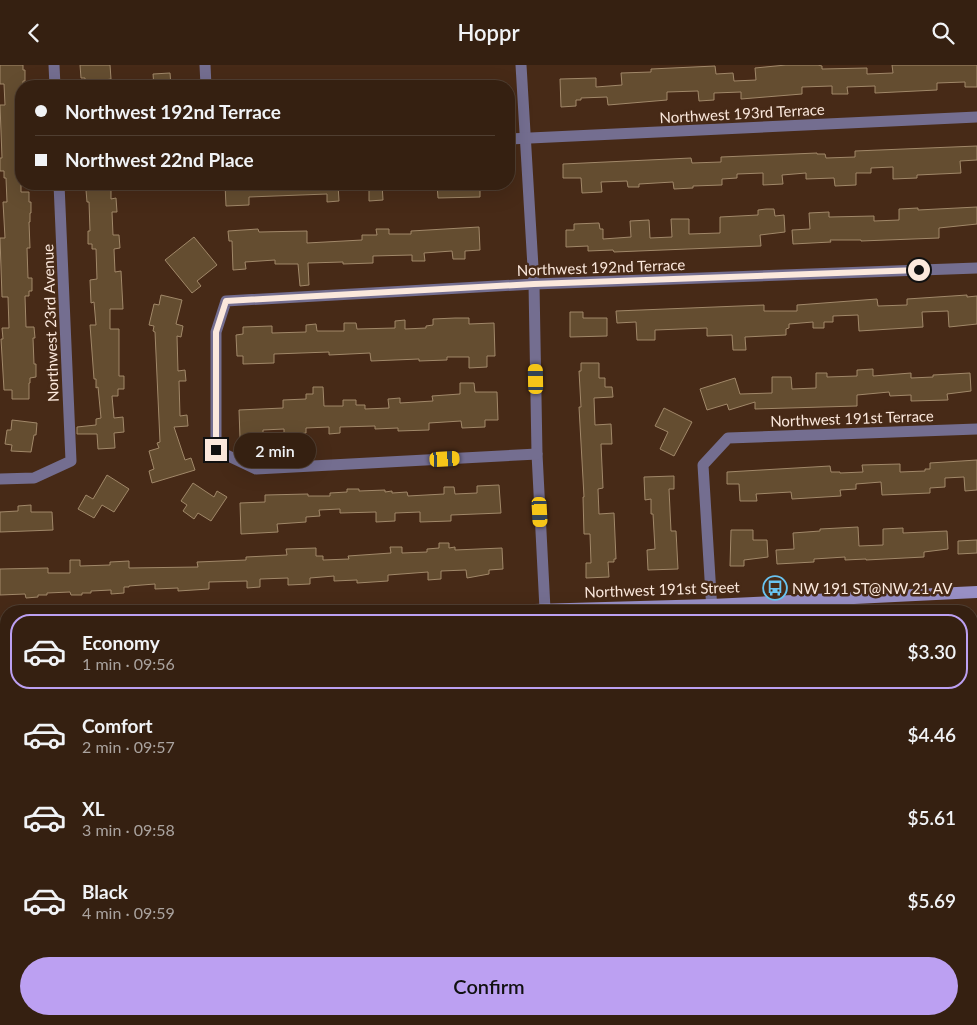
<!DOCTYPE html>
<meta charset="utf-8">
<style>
body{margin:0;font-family:Lato,sans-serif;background:#3d281a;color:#f1f3f6;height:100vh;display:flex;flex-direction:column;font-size:19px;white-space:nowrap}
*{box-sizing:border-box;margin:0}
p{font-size:16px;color:#aaa39f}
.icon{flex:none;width:28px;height:28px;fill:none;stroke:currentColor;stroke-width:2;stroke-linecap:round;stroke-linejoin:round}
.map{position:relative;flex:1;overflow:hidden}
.drawer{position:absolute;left:0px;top:540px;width:978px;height:420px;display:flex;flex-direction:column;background:#352011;border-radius:20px 20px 0 0;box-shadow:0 5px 20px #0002,0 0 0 1px #4f3e31}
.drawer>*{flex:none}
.banner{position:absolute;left:15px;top:15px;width:500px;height:110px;border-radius:20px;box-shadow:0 5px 20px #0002,0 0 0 1px #4f3e31;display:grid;align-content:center;height:110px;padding:0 20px;background:#352011}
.end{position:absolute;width:22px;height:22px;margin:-11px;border:6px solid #fbe8dc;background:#111;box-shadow:0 0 0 2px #111}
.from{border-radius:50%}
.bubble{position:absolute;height:35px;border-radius:18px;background:#352011;box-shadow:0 5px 20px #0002,0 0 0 1px #4f3e31;font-size:16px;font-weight:600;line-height:35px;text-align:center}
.car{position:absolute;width:15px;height:30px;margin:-15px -8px;border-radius:6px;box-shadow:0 0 4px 1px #0007;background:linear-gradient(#f5c518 24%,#345 0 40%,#f5c518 0 76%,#345 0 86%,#f5c518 0)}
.banner b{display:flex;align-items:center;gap:18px;height:48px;font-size:19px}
.banner b+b{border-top:1px solid #4f3e31}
.banner i{width:12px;height:12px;background:#f1f3f6}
ul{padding:9px 0 0;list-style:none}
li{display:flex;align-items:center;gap:15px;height:75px;margin:0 10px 8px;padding:0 10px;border:2px solid transparent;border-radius:20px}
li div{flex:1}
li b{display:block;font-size:19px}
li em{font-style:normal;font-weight:600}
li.on{border-color:#bca0f2}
li>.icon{width:45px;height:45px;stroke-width:1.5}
.button{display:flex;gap:10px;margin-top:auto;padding:10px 20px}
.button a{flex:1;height:58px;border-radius:30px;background:#bca0f2;color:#111;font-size:20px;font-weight:600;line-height:58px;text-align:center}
header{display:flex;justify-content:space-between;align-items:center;height:65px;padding:0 20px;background:#352011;font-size:22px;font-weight:600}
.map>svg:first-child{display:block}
.building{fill:#644d30;stroke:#a18869}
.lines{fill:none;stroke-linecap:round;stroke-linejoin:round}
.street{stroke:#746e90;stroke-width:11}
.secondary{stroke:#988fc5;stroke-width:12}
.route{stroke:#fbe8dc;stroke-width:6}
.labels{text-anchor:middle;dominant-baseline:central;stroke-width:5;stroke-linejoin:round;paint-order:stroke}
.street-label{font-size:15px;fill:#fbe8dc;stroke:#472a17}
.poi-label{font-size:15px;fill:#fbe8dc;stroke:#472a17;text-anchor:start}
</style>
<header><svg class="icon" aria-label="back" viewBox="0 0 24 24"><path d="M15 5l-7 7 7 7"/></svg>Hoppr<svg class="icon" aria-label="search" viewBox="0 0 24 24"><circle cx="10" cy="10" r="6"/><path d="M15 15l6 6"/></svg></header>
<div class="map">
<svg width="977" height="960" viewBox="0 0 977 960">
<rect width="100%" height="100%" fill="#472a17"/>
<!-- building -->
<g class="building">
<polygon points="0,0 23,0 23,5 25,5 25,16 23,16 23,21 21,21 21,127 29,127 29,137 31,137 31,148 30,148 30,157 29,157 30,183 27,183 28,213 32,213 32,226 29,226 29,231 25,231 26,262 34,262 35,273 33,273 34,299 36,299 36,312 30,313 30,318 29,318 29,334 12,334 12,325 4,325 1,274 3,274 2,263 9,263 8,232 2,232 0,173 5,173 3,137 7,137 6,113 4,113 4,106 0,106 0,93 2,93 0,40 5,40 4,19 0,19"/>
<polygon points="80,0 110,0 111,14 105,15 105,21 85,21 85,13 81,13"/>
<polygon points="786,0 818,0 822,1 822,4 867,3 867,9 893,8 892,0 977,0 977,22 965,22 965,17 937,18 937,25 875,28 875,21 847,22 848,29 832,29 832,21 802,22 802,29 741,34 741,27 714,28 714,35 699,36 698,26 667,27 667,35 608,40 607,32 581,33 581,35 576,35 576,41 561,42 560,14 596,13 596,22 622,20 621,8 651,7 651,4 715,1 716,9 733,8 734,16 756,15 755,3"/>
<polygon points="170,8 171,21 154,21 153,9"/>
<polygon points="977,81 977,95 960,96 961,108 917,110 917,113 893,114 893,102 871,103 871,108 856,108 856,120 835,121 834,113 806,114 806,108 782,110 783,119 763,120 763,108 737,109 737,113 722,114 722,120 693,121 693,123 674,124 673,117 639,119 639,122 628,122 627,116 601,117 602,127 582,128 581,113 563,113 563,99 691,93 692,98 721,97 721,92 817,88 817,89 825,89 826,93 855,92 855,86"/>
<polygon points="225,119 338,119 339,136 327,137 327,129 249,132 249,140 226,141"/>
<polygon points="369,119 382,119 383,135 369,136"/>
<polygon points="437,119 480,119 480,132 438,133"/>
<polygon points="111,124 111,134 116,133 117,147 112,147 113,170 119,170 120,183 114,184 115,207 121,206 123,244 110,244 110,264 119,264 119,311 124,311 124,324 118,324 118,331 112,331 114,353 123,352 124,367 114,368 115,383 98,384 97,369 77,369 77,362 96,360 96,354 101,353 98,322 96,323 96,314 94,314 90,260 96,260 94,237 91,238 90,215 97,214 96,184 92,184 92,179 88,179 88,166 90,166 89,137 87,137 86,125"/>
<polygon points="977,142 977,159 939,163 939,173 861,176 861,175 830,175 831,177 793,179 792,165 810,164 809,148 829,147 829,152 874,151 874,156 899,155 899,144 918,143 918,145"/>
<polygon points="766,144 774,144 775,151 784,150 785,167 760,170 761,181 614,187 613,185 588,186 588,181 566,182 566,165 574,165 574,159 599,158 600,164 603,164 603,174 631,172 630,156 649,155 650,173 672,172 671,154 689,154 689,169 720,168 720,152 758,150 758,145"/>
<polygon points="479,162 480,185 465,186 465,194 453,194 452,186 424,188 425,196 412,196 412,190 373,191 373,198 343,199 343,197 308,198 309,220 300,221 298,199 275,199 275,195 245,197 246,204 233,205 232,176 229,176 228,166 258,164 259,167 307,166 307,178 362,175 362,170 377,170 376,164 389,164 389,169 411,169 411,166"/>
<polygon points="194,172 217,200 197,216 201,221 192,228 165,195"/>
<polygon points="161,230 182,235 176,259 183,261 181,272 177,271 178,306 185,305 186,316 179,316 180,351 187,350 188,361 174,362 185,395 191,393 195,405 152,418 149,406 154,404 149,386 159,383 157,378 160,377 155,267 153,266 154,261 149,260 154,239 159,240"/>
<polygon points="967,230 967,232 977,231 977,259 949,262 948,246 922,247 923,262 859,266 858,250 833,251 833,257 824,257 824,263 813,263 813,257 789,259 789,263 786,264 786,270 745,272 746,285 733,285 732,270 707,271 707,263 655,265 655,275 637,275 636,257 617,258 616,246 764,240 764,246 797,246 797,240 877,234 878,241 907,240 907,234"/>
<polygon points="570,247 583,247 583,253 607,253 607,271 570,272"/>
<polygon points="455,253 469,253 469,259 494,258 495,291 487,291 487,302 469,303 469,292 447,292 447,295 419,296 419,294 371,296 370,288 329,290 329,287 274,289 274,298 243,299 243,291 237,291 236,270 243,269 243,262 272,261 272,268 306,267 306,260 316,259 317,266 344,266 344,258 356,258 357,264 395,263 395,256 405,255 405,264 426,263 426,261 433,260 433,254"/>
<polygon points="581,298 599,298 599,313 605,313 605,322 612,322 613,332 594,333 595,360 611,359 612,379 601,379 603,423 598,424 599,449 614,448 616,494 614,494 614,497 608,497 609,512 586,513 586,498 591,498 590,469 584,469 583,432 584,432 579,342 581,342 579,306 581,306"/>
<polygon points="873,304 873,311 911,308 911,313 933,312 933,310 970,308 971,326 947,329 948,335 911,336 911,330 890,331 889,327 857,330 857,341 755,344 755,337 729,345 727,339 707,345 700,324 735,313 740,329 772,328 772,312 791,312 792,324 816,323 816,308 827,308 827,312 857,311 857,305"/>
<polygon points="460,318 474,318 475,327 497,327 498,355 485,355 485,362 462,363 461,356 429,358 429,365 398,366 398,363 375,364 375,361 340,362 340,368 329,369 329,362 306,363 306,368 284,371 284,364 263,365 263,372 240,373 239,345 283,343 283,335 306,334 306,329 313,329 313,322 323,322 324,341 343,341 343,335 356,335 356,340 365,340 365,344 389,343 388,334 400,333 400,338 433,336 432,331 460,329"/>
<polygon points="664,343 692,357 674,391 660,384 668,367 655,361"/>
<polygon points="12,355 37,358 36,370 34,370 31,387 11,386 12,380 5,379 7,365 11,365"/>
<polygon points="977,395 977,425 965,426 964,412 945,413 945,422 930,423 930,428 882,430 881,417 856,419 856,424 840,425 841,431 792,434 791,427 756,429 757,436 740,436 739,419 727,419 727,407 830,401 831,407 840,407 840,408 863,407 862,400 900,399 900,407 925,406 925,404 930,404 930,398"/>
<polygon points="107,410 129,424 114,447 102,440 94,453 78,444 86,430 93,434"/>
<polygon points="674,411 674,424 669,424 671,466 676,466 678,504 648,505 647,485 655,484 653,449 651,449 651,434 645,435 644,412"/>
<polygon points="193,418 214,432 217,426 227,432 211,456 198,448 194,454 183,446 187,440 181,436"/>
<polygon points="499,420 501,448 451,450 451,456 420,457 420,447 395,448 395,456 376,457 376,447 340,448 340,444 319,445 320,451 306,452 306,457 277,459 278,467 241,469 240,438 265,437 265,430 308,429 308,431 330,431 330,428 347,427 347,424 359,424 359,426 385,425 385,427 392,426 392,428 407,427 408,431 444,429 444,422 454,422 455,429 477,428 477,421"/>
<polygon points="31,440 31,447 52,447 53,465 0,467 0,447 18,446 18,441"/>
<polygon points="858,462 859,481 883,480 883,464 903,463 903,468 947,466 948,484 924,487 924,492 866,495 866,494 845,495 845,492 814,494 814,497 777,499 776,485 794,484 793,468 820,466 820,464"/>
<polygon points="731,465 753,465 753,475 767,475 768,492 744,495 744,501 730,501"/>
<polygon points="977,475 977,488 958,489 958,476"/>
<polygon points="439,478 449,478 449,483 455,482 455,485 502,483 503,504 489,505 489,509 467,513 466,505 441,506 441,514 428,515 428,507 388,510 388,516 357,518 357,515 334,516 334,511 310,513 310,519 288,520 288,513 260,514 260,522 247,523 247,516 209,517 209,524 178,526 178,523 155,524 155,519 129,521 129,522 124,522 124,528 111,529 111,525 91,526 91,528 82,528 82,530 71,530 70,527 47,528 47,530 38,530 38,532 26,533 25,529 0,530 0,504 48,503 48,508 70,508 70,495 80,495 80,501 110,500 110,497 129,496 129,503 198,502 197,497 246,495 246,492 287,490 286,484 316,483 316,491 323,491 323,495 349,494 348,491 391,488 390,482 402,482 402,488 427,487 427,484 439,483"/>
</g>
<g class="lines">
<!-- street -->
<g class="street">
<polyline points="54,0 55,21"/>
<polyline points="205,0 206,21"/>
<polyline points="521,0 534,219 537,389 545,544"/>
<polyline points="509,74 977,52"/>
<polyline points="537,389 256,404 216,385 216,267 226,236 534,219 977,203"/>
<polyline points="0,414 34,413 71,396 59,119"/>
<polyline points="712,546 703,400 728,373 977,364"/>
<polyline points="971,686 977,686"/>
<polyline points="971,850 977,849"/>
<polyline points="94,954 94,960"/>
</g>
<!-- secondary -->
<g class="secondary">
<polyline points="497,546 711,540 977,527"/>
<polyline points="0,568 6,568"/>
<polyline points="561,954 562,960"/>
</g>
</g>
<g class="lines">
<!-- route -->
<polyline class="route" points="216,385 216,267 226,236 534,219 919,205"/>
</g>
<!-- icons -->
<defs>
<g id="bus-ring" transform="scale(1.25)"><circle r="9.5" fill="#472a17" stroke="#69c3f1" stroke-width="1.5"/><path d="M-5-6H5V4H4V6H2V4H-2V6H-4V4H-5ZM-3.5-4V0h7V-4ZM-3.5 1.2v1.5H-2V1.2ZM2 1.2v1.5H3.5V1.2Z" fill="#69c3f1"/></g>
</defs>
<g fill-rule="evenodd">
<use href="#bus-ring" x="775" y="523"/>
</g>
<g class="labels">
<!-- street labels -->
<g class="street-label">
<text transform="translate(742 48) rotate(-3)">Northwest 193rd Terrace</text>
<text transform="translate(601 202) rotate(-2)">Northwest 192nd Terrace</text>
<text transform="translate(50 258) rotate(-92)">Northwest 23rd Avenue</text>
<text transform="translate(852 353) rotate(-2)">Northwest 191st Terrace</text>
<text transform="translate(662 524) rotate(-2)">Northwest 191st Street</text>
</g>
<!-- poi labels -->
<g class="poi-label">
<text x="792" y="523">NW 191 ST@NW 21 AV</text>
</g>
</g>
</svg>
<i class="end from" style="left:919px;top:205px"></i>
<i class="end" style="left:216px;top:385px"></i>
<div class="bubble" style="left:234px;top:368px;width:82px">2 min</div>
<i class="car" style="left:536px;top:314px;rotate:359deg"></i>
<i class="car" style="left:445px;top:394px;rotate:87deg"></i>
<i class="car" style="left:540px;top:447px;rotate:177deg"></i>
<div class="banner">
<b><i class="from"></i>Northwest 192nd Terrace</b>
<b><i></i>Northwest 22nd Place</b>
</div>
<section class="drawer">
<ul>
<li class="on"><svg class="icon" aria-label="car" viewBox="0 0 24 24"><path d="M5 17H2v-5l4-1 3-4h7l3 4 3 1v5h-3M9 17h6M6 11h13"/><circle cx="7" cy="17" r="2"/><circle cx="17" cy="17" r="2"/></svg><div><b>Economy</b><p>1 min · 09:56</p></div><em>$3.30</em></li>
<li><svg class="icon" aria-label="car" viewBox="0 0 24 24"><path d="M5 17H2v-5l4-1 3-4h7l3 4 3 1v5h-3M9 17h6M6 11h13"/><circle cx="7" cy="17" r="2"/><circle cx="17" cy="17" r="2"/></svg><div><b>Comfort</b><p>2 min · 09:57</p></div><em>$4.46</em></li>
<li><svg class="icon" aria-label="car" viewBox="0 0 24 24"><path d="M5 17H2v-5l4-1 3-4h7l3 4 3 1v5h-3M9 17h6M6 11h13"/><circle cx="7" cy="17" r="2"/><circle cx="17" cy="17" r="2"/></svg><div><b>XL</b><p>3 min · 09:58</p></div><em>$5.61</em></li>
<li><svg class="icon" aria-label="car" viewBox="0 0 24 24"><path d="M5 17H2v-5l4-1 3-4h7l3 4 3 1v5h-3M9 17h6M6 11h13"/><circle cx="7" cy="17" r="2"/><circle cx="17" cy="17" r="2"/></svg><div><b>Black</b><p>4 min · 09:59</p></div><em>$5.69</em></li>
</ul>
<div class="button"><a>Confirm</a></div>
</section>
</div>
